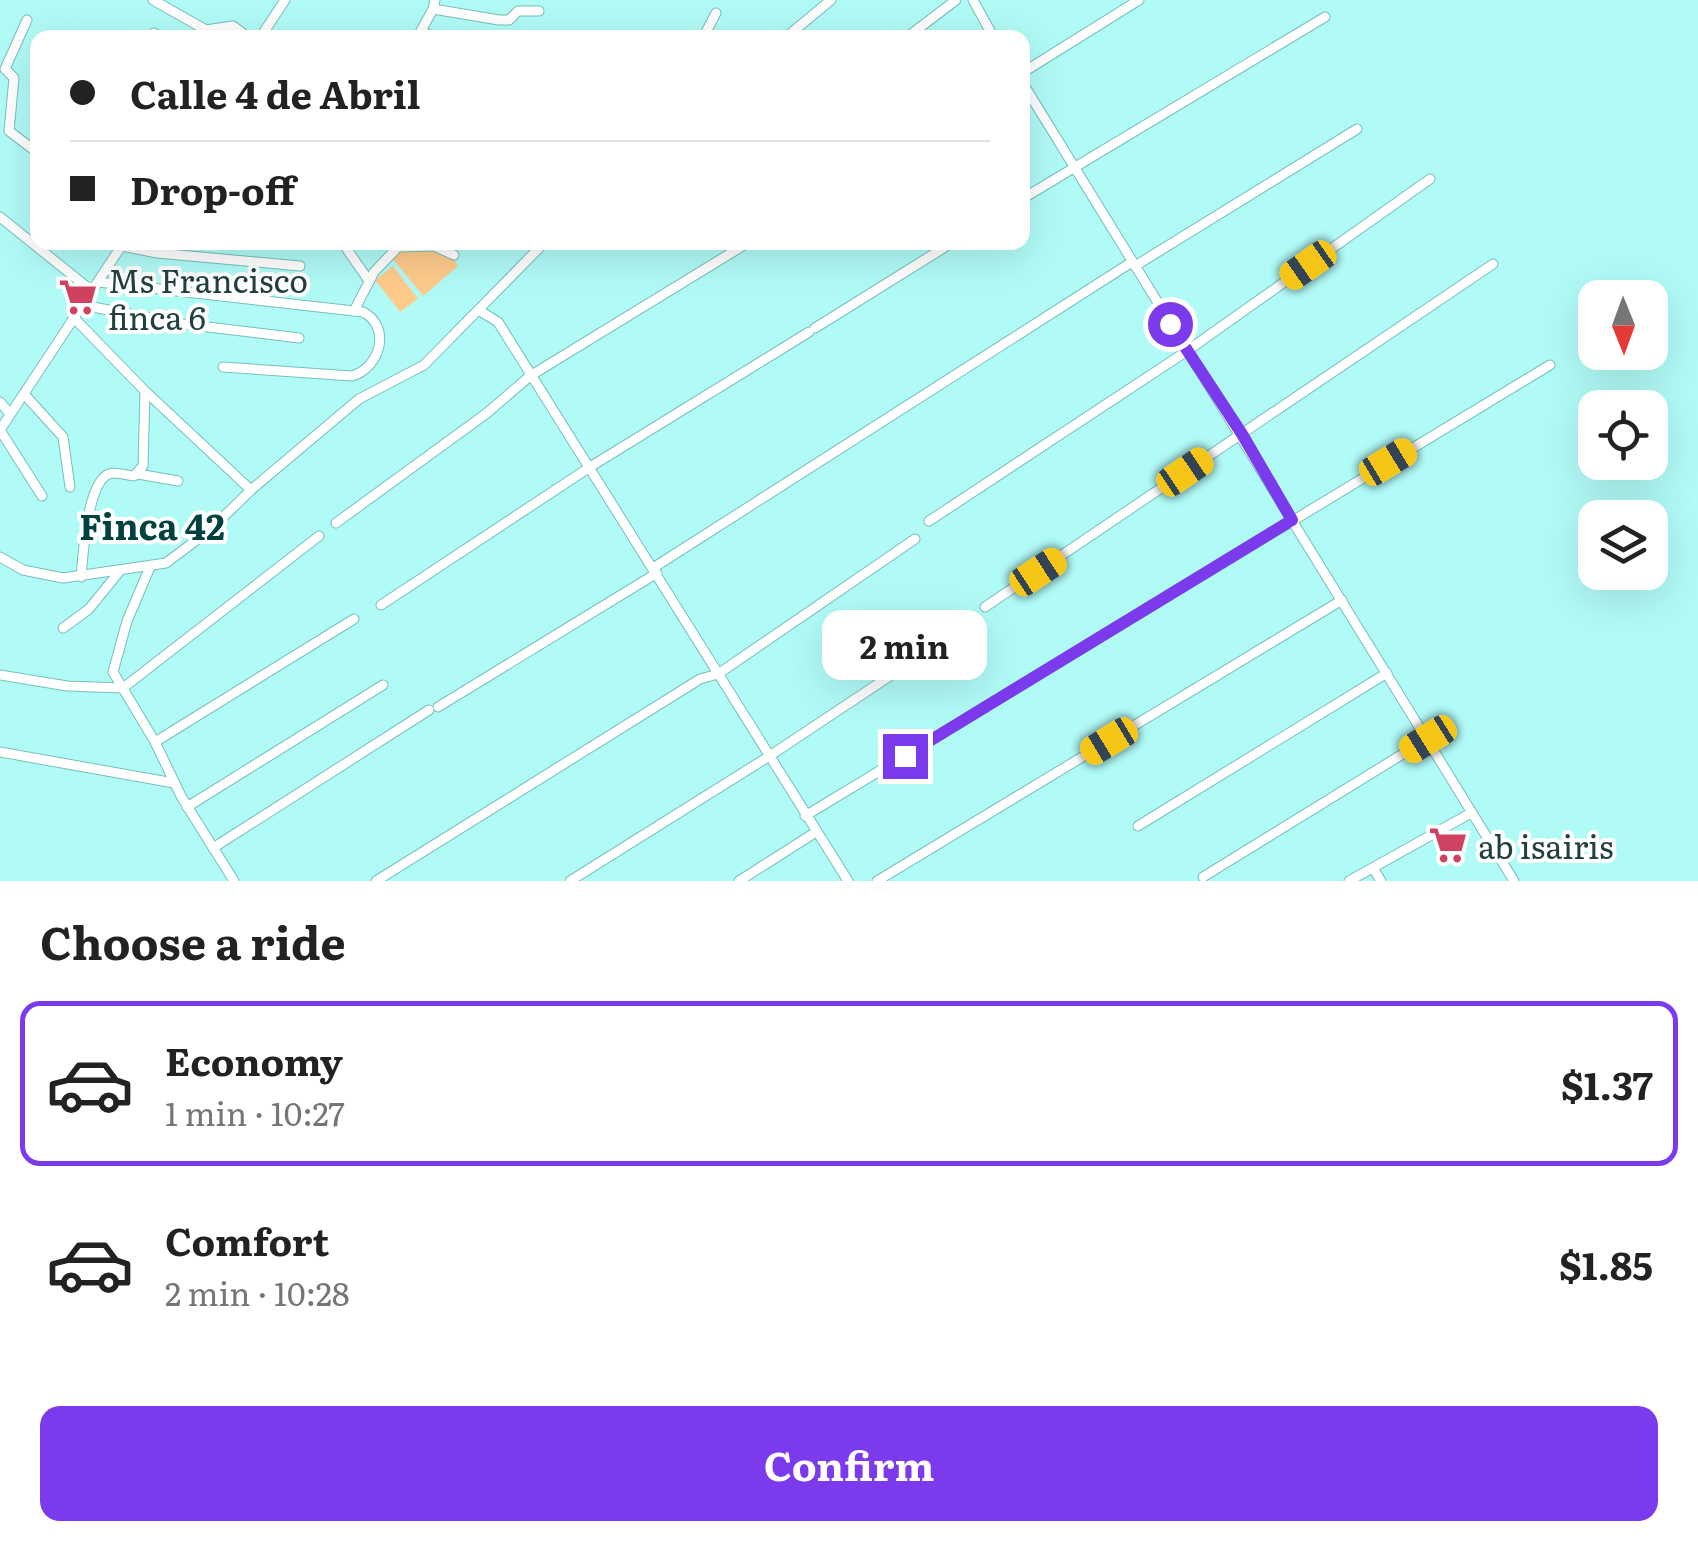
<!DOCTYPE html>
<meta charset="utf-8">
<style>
body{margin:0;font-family:Literata,serif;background:#f6f6f6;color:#222;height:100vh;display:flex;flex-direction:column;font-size:38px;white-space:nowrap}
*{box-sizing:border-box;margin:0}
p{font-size:32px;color:#767676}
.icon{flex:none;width:55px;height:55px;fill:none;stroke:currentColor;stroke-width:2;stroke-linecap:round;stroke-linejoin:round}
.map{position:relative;height:881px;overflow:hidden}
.sheet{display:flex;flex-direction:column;background:#fff;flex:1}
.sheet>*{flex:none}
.guide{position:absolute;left:30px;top:30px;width:1000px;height:220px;border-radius:20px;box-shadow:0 10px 40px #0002;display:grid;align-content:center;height:220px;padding:0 40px;background:#fff}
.needle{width:65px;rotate:179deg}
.buttons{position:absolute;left:1578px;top:280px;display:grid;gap:20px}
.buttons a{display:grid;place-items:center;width:90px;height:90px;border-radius:20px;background:#fff;box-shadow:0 10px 40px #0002;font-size:50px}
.end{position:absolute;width:45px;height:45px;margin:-22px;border:12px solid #7c3aed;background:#fff;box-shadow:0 0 0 5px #fff}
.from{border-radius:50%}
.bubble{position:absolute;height:70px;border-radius:20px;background:#fff;box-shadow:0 10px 40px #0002;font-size:32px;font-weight:700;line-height:70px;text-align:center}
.car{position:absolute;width:30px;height:60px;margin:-30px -15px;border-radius:12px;box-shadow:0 0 8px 2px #0007;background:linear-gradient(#f5c518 24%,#345 0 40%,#f5c518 0 76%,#345 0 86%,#f5c518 0)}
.guide b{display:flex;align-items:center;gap:35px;height:95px;font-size:38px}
.guide b+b{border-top:2px solid #e0e0e0}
.guide i{width:25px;height:25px;background:#222}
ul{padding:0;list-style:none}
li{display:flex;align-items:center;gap:30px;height:165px;margin:0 20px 15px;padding:0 20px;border:5px solid transparent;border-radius:20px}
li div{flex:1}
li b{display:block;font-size:38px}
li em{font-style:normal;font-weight:700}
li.selected{border-color:#7c3aed}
li>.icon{width:90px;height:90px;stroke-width:1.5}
h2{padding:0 40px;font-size:45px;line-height:120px}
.primary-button{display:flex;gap:20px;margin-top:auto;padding:20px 40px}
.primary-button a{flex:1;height:115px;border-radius:20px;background:#7c3aed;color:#fff;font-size:40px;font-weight:700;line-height:115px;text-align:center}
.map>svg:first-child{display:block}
.green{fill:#fecb8b}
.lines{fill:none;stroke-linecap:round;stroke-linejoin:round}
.minor-casing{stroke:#76bfbc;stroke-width:11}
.minor{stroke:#fff;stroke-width:9}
.route{stroke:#7c3aed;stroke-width:12}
.labels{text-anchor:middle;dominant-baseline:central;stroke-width:8;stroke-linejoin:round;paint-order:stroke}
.poi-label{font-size:32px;fill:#22403f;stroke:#fff;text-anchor:start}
.neighbourhood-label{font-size:35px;font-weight:bold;fill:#014241;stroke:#fff}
</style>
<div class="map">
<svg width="1698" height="881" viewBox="0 0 1698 881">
<rect width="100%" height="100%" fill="#b1fbf7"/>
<!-- green -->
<g class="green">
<polygon points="433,248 454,259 458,266 423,296 392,258 405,249"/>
<polygon points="393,266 418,299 400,312 375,280"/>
</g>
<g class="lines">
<!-- minor casing -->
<g class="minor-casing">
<g id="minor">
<polyline points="153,0 206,30 233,26 249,38"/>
<polyline points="973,0 994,38"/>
<polyline points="433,9 499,20 509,20 518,11 539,11"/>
<polyline points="27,20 5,69 14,78 9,131 38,153"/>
<polyline points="421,31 436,38"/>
<polyline points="154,33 162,38"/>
<polyline points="260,38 285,0"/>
<polyline points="417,38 433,9 435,0"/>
<polyline points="708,38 706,32 716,13"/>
<polyline points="785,38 831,0"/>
<polyline points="906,38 956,0"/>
<polyline points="1022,73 1139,0"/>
<polyline points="1022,82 1514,881"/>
<polyline points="1022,199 1325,17"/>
<polyline points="0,217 92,291"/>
<polyline points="342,242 369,281"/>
<polyline points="122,246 157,253 300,266"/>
<path d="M 98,282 L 363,312 C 392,327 380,368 352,376 L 223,367"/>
<polyline points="82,305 183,324 299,338"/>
<polyline points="354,311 374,272 398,247 434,246 454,255"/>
<polyline points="480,311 498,322 848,881"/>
<polyline points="74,318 145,391 251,490"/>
<polyline points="815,328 953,242"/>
<polyline points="24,394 63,437 70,487"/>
<polyline points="0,402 10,414"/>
<polyline points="0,430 124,242"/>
<polyline points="0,430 42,496"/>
<polyline points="138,474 178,481"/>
<polyline points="929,521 1187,351 1430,179"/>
<polyline points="336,523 487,413 530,376 749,242"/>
<polyline points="0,557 23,570 63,578 166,563 210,530 251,490 359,399 424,365 545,242"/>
<polyline points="150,567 127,621 113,672 155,742 182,798 234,881"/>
<polyline points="653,568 1132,262 1135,266 1357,129"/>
<path d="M 81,577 C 83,556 87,482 109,474 C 115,471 128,476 134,476 L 143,466 L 145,391"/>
<polyline points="381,605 590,467 809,332"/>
<polyline points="985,607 1493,264"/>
<polyline points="63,628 89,609 119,572"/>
<polyline points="0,675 67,686 123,688 319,536"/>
<polyline points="438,707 657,573"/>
<polyline points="155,742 354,619"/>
<polyline points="0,752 174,783"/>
<polyline points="187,807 383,685"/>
<polyline points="805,816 1550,365"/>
<polyline points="1138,826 1387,673"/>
<polyline points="213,848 429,710"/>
<polyline points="1373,868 1381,881"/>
<polyline points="1203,877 1427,739"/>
<polyline points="376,881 700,679 718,674 915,539"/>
<polyline points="570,881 768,757 968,624"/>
<polyline points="739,881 816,832"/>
<polyline points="877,881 1342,600"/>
<polyline points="1349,881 1471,813"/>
</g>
</g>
<!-- minor -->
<use href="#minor" class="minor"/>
</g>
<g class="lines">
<!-- route -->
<polyline class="route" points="905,756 1292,520 1242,434 1170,324"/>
</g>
<!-- icons -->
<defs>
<g id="supermarket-bare" transform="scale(3)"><path d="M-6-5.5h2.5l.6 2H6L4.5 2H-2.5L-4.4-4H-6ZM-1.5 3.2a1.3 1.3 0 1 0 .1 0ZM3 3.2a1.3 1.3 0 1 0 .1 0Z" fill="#d14260" stroke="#fff" stroke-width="2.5" paint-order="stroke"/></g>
</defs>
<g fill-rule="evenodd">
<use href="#supermarket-bare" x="78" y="297"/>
<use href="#supermarket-bare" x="1448" y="845"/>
</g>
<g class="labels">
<!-- poi labels -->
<g class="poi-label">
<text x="108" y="279">Ms Francisco<tspan x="108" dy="37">finca 6</tspan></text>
<text x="1478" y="845">ab isairis</text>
</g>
<!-- neighbourhood labels -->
<g class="neighbourhood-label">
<text x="152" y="525">Finca 42</text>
</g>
</g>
</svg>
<div class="buttons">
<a><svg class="needle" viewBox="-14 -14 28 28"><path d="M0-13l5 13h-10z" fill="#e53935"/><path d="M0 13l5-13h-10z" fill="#767676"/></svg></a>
<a><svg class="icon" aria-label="locate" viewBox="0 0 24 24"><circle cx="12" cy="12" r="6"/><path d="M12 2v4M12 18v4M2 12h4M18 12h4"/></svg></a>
<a><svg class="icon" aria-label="layers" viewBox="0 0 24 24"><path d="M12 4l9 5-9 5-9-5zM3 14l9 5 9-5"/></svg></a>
</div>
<i class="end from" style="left:1170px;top:324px"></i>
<i class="end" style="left:905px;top:756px"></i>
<div class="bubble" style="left:822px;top:610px;width:165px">2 min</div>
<i class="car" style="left:1308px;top:265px;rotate:235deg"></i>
<i class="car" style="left:1388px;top:462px;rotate:59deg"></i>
<i class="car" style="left:1185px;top:472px;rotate:56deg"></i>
<i class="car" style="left:1038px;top:572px;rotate:57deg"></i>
<i class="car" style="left:1428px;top:739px;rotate:238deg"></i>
<i class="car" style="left:1109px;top:741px;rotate:239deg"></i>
<div class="guide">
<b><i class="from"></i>Calle 4 de Abril</b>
<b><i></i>Drop-off</b>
</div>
</div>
<section class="sheet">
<h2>Choose a ride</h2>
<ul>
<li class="selected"><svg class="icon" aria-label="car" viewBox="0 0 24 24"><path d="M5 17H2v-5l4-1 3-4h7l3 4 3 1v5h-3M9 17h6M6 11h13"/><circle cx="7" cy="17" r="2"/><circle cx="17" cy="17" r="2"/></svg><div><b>Economy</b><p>1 min · 10:27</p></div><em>$1.37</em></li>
<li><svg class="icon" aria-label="car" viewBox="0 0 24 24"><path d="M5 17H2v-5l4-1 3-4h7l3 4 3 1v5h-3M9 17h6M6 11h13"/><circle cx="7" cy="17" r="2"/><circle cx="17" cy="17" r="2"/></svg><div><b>Comfort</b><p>2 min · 10:28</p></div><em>$1.85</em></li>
</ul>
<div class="primary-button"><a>Confirm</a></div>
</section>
